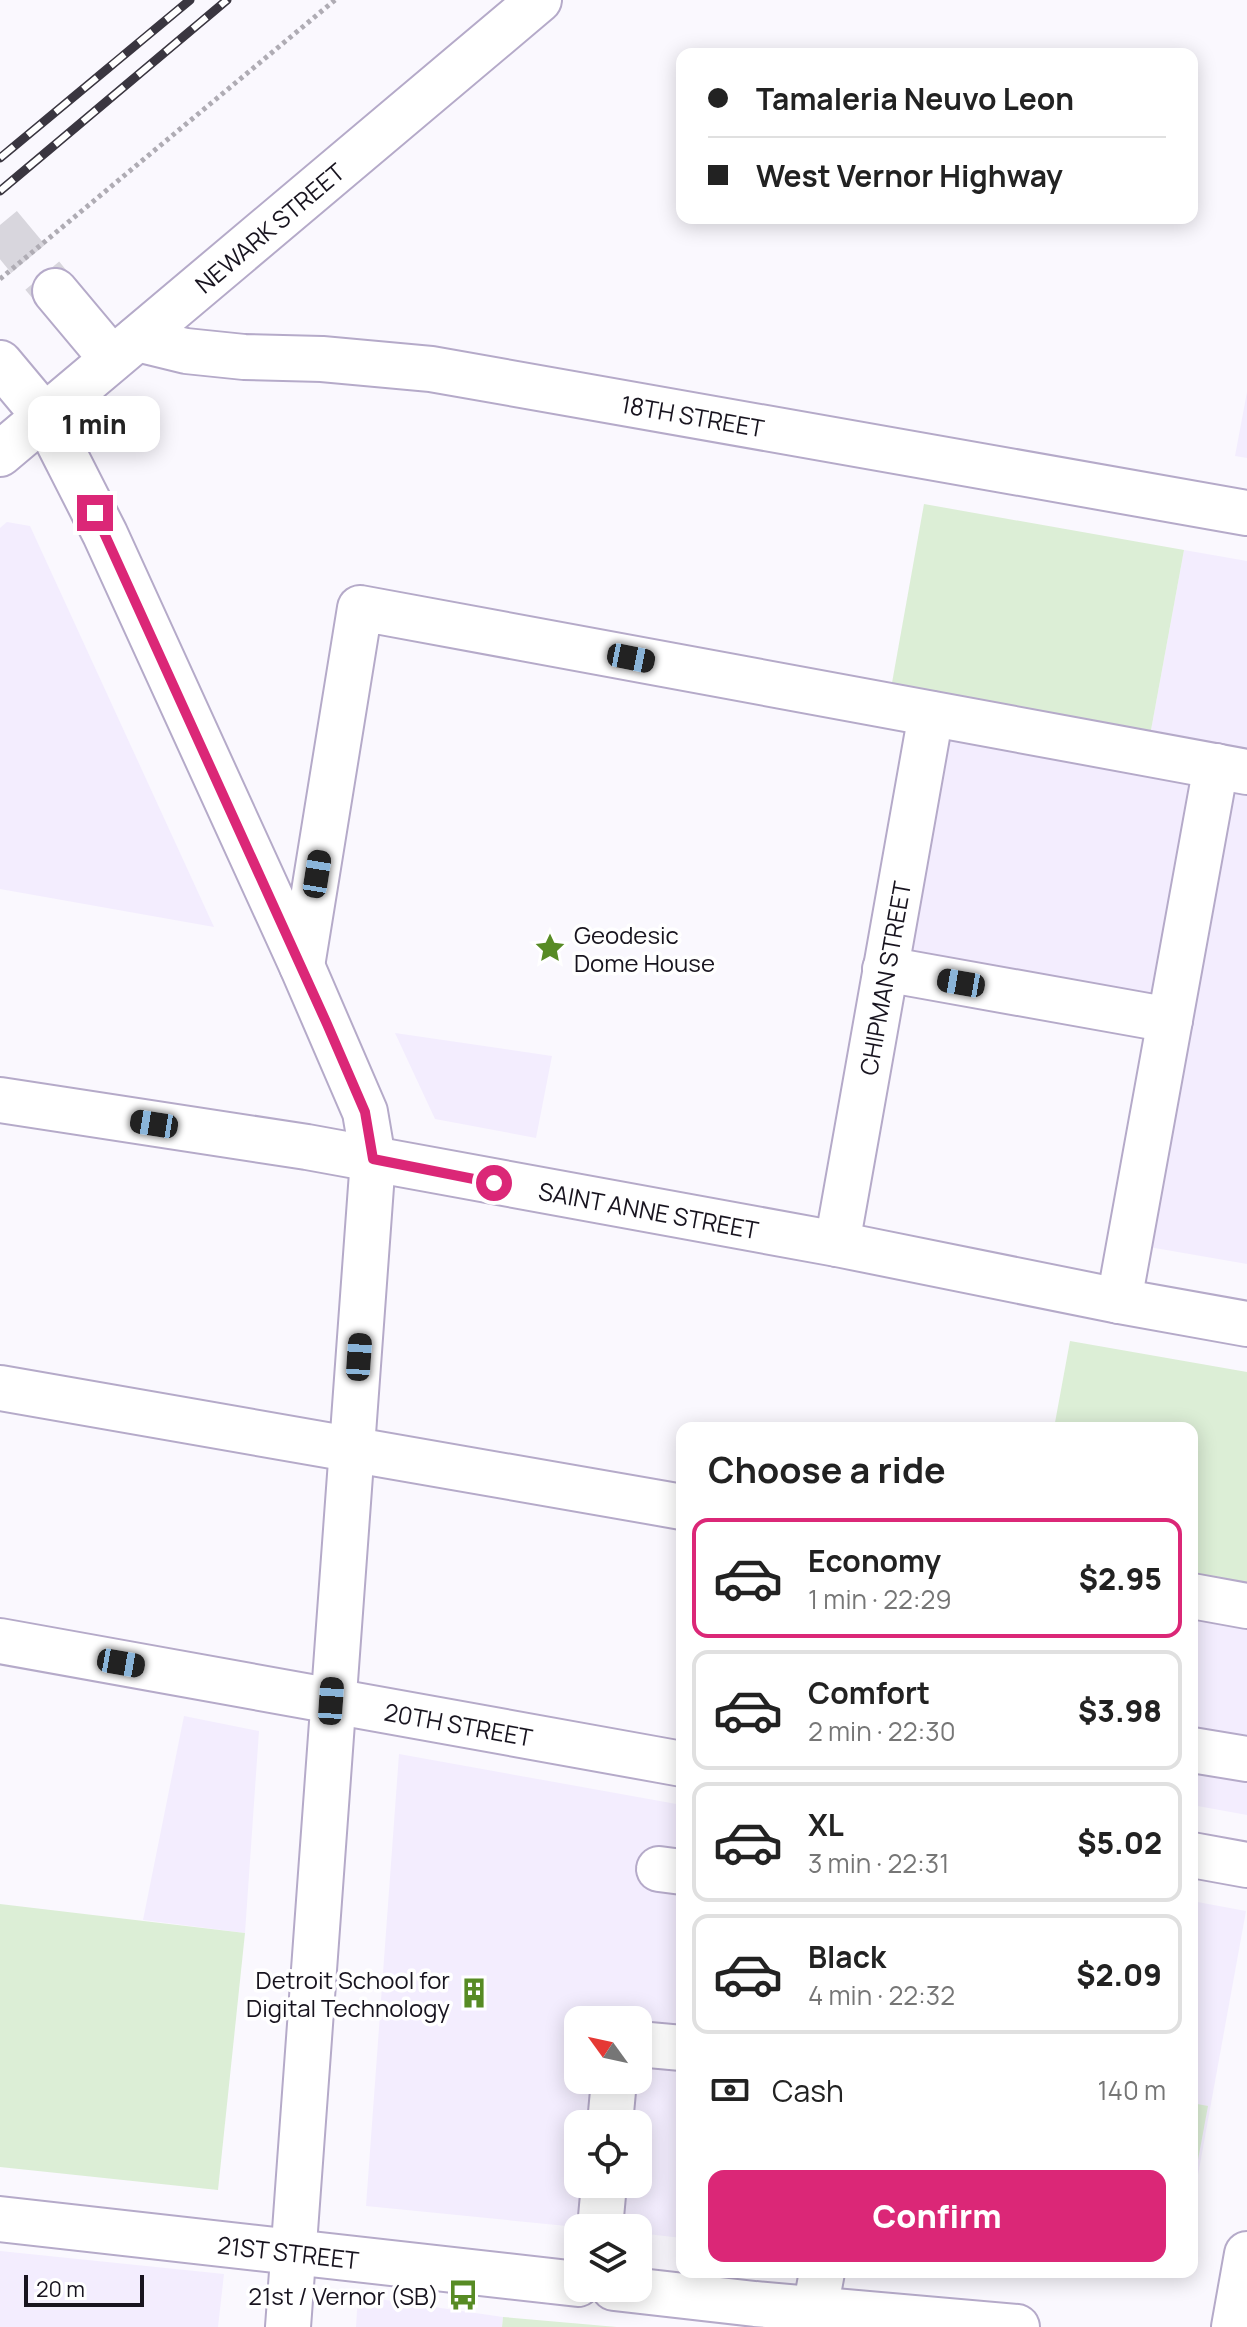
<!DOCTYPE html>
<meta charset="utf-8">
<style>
body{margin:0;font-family:Manrope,sans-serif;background:#f6f6f6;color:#222;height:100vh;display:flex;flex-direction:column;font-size:30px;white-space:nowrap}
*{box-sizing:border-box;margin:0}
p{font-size:26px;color:#767676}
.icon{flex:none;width:44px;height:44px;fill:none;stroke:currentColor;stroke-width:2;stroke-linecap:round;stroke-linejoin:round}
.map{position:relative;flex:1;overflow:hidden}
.panel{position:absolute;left:676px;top:1422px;width:522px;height:856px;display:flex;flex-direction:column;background:#fff;border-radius:16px;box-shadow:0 4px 20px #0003}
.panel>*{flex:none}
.top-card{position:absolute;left:676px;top:48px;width:522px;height:176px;border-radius:16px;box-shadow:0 4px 20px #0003;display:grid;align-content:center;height:176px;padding:0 32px;background:#fff}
.needle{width:52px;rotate:303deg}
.controls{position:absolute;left:564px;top:2006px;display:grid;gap:16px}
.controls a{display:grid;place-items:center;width:88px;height:88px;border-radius:16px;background:#fff;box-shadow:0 4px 20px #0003;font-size:40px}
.scale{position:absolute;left:24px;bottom:20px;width:120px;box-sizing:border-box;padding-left:8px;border:4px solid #18141f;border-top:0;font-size:22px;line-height:28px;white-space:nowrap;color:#18141f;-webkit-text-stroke:6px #fff;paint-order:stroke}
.end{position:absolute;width:36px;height:36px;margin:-18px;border:10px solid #db2777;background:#fff;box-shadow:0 0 0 4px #fff}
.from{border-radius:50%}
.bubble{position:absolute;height:56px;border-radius:16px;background:#fff;box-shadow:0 4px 20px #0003;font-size:26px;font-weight:800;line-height:56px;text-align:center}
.car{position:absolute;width:24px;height:48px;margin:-24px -12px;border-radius:10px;box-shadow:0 0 6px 2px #0007;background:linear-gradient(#222 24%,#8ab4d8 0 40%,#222 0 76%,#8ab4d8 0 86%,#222 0)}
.top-card b{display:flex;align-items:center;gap:28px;height:76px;font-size:30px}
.top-card b+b{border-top:2px solid #e0e0e0}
.top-card i{width:20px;height:20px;background:#222}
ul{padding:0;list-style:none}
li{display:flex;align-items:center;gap:24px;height:120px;margin:0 16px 12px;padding:0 16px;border:4px solid #e0e0e0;border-radius:16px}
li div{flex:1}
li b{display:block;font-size:30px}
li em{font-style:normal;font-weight:800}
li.active{border-color:#db2777}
li>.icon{width:72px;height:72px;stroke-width:1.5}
h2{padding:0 32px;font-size:36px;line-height:96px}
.pay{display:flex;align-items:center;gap:20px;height:88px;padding:0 32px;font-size:30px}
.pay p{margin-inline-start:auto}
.cta{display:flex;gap:16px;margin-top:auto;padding:16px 32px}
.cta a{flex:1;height:92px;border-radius:16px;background:#db2777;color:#fff;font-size:32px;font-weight:800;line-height:92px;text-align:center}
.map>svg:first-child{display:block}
.built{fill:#f3edfe;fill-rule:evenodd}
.green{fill:#dceed6}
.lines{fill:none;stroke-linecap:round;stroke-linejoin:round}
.minor-tunnel{stroke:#d8d6dd;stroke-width:44;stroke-dasharray:44 22;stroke-linecap:butt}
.minor-casing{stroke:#b5aac9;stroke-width:48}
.path{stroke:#afacb4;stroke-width:5;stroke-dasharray:4 4;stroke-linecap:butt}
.minor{stroke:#fff;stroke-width:44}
.rail-casing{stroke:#3a3640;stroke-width:9}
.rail{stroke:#fff;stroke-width:6;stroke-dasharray:18;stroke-linecap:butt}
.route{stroke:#db2777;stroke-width:10}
.labels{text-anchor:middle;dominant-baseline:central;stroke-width:7;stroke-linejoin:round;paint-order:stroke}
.street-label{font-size:24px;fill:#18141f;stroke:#fff}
.poi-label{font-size:24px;fill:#18141f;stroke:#fff;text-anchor:end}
</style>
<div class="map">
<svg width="1247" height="2327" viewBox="0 0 1247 2327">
<rect width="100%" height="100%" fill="#faf8fe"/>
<!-- built -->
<g class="built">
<polygon points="1247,392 1247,458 1235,456"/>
<polygon points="7,522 30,526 214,927 0,889 0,528"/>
<polygon points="1184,550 1247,561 1247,759 1149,741"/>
<polygon points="943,734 1247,781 1247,1264 1149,1247 1189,1023 902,972"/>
<polygon points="395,1033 552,1056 536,1138 435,1119"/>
<polygon points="1192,1611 1247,1621 1247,1815 1192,1805"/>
<polygon points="184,1716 259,1731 245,1933 143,1920"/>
<path d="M 399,1754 L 682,1805 L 682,2238 L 638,2233 L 638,2228 L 587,2228 L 366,2206 ZM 578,2020 L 638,2020 L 638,2080 L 578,2080 ZM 578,2124 L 638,2124 L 638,2184 L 578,2184 Z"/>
<polygon points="1192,1901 1246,1911 1192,2208"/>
<polygon points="0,2251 224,2274 218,2327 0,2327"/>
<polygon points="358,2296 503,2317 502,2327 356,2327"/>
</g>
<!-- green -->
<g class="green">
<polygon points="924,504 1184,550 1149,741 890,694"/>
<polygon points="1070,1341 1247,1372 1247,1598 1192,1588 1192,1428 1054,1428"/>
<polygon points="0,1904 245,1933 218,2190 0,2167"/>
<polygon points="1192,2103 1208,2106 1192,2192"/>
<polygon points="503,2317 617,2327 502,2327"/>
</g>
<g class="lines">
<!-- minor-tunnel -->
<polyline class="minor-tunnel" points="0,225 55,291"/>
<!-- minor casing -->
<g class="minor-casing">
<g id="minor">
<polyline points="55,291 112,359"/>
<path id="s1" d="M 137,339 L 186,351 L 244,357 L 322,359 L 431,369 L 1247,513"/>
<polyline points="0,363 46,418 105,534 302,966 365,1112 373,1159 288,2327"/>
<path id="s2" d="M 0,454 L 539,0"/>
<polyline points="302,966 360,608 1247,772"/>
<polyline points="885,969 1170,1020"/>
<path id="s3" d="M 0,1100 L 307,1147 L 837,1244 L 1119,1301 L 1247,1324"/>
<path id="s4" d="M 837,1244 L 931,714"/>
<polyline points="1119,1301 1216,766"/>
<polyline points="0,1388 682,1507"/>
<polyline points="1192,1596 1247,1606"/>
<path id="s5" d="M 0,1641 L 682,1764"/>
<polyline points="1192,1750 1247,1759"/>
<polyline points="1192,1855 1247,1865"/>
<polyline points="659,1869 682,1872"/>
<polyline points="638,2044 682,2048"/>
<polyline points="610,2124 614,2080"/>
<path id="s6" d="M 0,2219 L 578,2284"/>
<polyline points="600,2228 604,2184"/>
<polyline points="614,2288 755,2304 1017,2327"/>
<polyline points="815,2310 822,2272"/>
<polyline points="1234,2327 1247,2254"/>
</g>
</g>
<!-- path -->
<polyline class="path" points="0,279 335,0"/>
<!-- minor -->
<use href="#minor" class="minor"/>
<!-- rail casing -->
<g class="rail-casing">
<g id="rail">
<polyline points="0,158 190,0"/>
<polyline points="0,191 227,0"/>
</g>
</g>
<!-- rail -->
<use href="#rail" class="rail"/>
</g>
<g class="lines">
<!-- route -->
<polyline class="route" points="95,513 327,1024 365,1112 373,1159 494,1183"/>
</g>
<!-- icons -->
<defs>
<g id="sight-bare" transform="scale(2.4)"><path d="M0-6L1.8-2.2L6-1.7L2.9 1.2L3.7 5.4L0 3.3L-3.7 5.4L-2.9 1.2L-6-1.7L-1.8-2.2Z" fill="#578b24" stroke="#fff" stroke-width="2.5" paint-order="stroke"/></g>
<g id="building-bare" transform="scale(2.4)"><path d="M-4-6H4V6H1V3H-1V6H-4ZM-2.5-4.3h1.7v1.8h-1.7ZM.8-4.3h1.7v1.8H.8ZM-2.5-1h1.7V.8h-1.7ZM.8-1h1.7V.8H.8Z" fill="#578b24" stroke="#fff" stroke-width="2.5" paint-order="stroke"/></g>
<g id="bus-bare" transform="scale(2.4)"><path d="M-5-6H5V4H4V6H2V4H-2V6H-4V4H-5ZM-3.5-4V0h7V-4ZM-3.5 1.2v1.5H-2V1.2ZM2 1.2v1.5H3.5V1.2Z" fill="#578b24" stroke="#fff" stroke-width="2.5" paint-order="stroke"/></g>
</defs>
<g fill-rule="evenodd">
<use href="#sight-bare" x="550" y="948"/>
<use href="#building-bare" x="474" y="1993"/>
<use href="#bus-bare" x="463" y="2295"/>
</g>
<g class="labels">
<!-- street labels -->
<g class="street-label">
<text stroke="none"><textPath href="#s2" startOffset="352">NEWARK STREET</textPath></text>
<text stroke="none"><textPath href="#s1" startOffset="562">18TH STREET</textPath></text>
<text stroke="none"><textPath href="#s4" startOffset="270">CHIPMAN STREET</textPath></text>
<text stroke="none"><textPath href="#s3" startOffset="658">SAINT ANNE STREET</textPath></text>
<text stroke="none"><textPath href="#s5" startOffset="466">20TH STREET</textPath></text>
<text stroke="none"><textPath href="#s6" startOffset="290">21ST STREET</textPath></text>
</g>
<!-- poi labels -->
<g class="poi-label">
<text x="574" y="934" text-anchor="start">Geodesic<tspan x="574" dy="28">Dome House</tspan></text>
<text x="450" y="1979">Detroit School for<tspan x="450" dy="28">Digital Technology</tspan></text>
<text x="439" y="2295">21st / Vernor (SB)</text>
</g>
</g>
</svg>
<div class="controls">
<a><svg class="needle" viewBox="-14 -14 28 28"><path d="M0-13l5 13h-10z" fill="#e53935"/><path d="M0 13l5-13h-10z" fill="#767676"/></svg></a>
<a><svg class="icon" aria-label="locate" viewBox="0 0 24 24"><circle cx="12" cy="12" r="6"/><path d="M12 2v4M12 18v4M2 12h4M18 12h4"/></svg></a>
<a><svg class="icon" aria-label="layers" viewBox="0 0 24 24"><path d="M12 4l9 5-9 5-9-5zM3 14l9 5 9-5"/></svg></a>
</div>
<div class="scale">20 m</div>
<i class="end from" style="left:494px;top:1183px"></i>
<i class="end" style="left:95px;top:513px"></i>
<div class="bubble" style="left:28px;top:396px;width:132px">1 min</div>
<i class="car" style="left:631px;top:658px;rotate:101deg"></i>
<i class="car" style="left:317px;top:874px;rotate:9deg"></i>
<i class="car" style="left:961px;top:983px;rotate:280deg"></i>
<i class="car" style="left:154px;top:1124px;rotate:279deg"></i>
<i class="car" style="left:359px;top:1357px;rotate:4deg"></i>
<i class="car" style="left:121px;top:1663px;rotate:100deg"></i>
<i class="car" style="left:331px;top:1701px;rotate:4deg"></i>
<div class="top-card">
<b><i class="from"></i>Tamaleria Neuvo Leon</b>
<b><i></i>West Vernor Highway</b>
</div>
<section class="panel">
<h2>Choose a ride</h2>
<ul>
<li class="active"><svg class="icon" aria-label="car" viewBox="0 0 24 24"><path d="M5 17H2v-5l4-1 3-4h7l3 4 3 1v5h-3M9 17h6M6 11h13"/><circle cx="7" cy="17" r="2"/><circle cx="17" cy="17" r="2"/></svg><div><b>Economy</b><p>1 min · 22:29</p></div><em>$2.95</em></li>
<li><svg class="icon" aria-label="car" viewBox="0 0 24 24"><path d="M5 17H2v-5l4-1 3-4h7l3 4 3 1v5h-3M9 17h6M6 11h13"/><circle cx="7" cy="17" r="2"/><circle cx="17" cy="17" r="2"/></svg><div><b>Comfort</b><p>2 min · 22:30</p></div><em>$3.98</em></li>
<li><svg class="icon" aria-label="car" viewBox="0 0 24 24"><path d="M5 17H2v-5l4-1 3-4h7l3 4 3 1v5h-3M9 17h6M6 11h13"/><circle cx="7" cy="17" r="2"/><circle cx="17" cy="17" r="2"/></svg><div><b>XL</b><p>3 min · 22:31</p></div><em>$5.02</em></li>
<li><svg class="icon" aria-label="car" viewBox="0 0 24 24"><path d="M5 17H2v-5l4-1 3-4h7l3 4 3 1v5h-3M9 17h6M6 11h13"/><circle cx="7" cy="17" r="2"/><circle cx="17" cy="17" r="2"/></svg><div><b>Black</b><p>4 min · 22:32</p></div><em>$2.09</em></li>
</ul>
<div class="pay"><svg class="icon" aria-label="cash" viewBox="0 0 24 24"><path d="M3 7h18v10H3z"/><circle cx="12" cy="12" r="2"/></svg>Cash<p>140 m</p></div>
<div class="cta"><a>Confirm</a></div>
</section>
</div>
